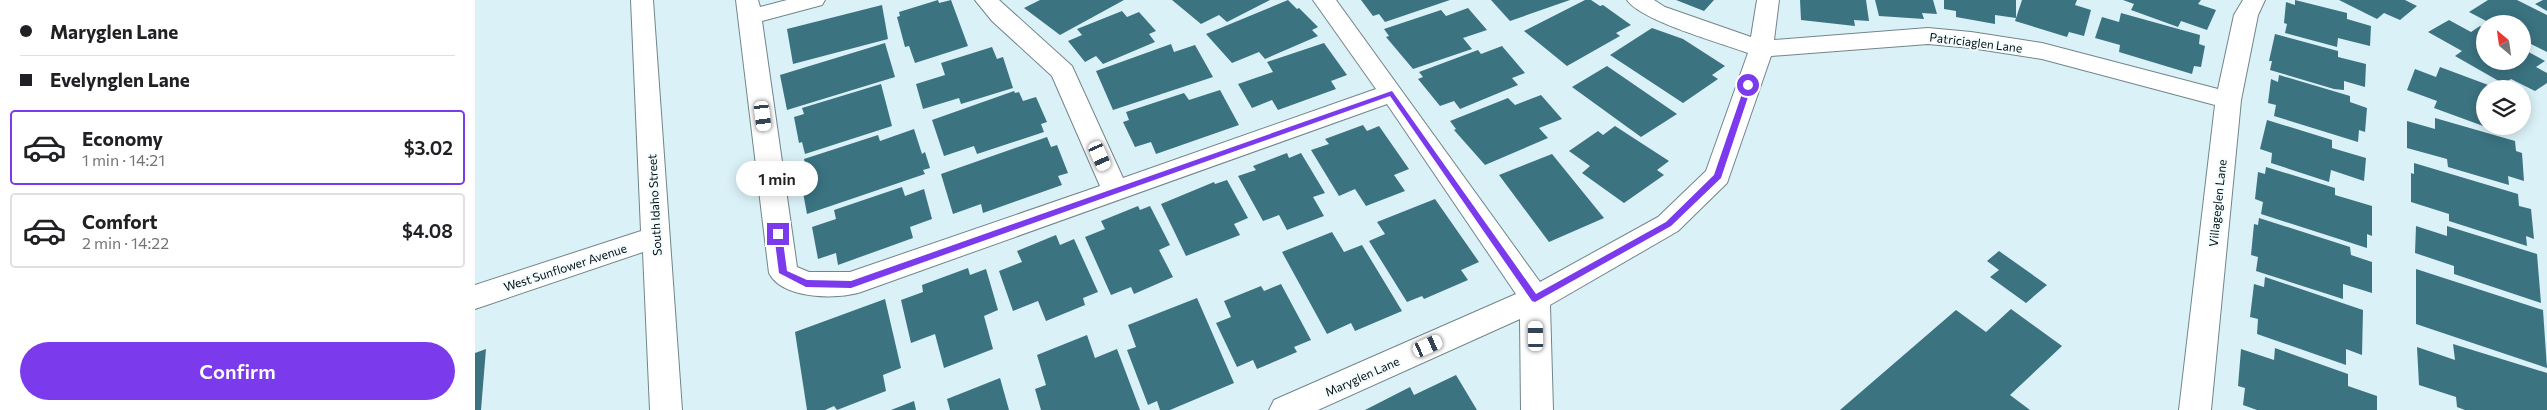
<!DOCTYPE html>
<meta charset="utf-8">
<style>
body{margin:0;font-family:Commissioner,sans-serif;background:#f6f6f6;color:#202124;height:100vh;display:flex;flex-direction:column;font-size:19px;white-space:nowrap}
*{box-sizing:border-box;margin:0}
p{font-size:16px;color:#757577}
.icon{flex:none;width:28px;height:28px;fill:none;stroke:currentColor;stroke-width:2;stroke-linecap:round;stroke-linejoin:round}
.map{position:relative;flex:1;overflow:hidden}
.details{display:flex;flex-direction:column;background:#fff;width:475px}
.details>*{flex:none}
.guide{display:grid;align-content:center;height:110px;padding:0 20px;background:#fff}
.needle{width:32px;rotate:331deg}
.tools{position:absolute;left:2001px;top:15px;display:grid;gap:10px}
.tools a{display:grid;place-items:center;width:55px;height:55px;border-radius:50%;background:#fff;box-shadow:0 2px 12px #0003;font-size:25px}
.end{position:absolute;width:22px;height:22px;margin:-11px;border:6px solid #7c3aed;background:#fff;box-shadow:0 0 0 2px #fff}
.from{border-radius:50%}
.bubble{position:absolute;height:35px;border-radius:18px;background:#fff;box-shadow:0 2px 12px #0003;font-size:16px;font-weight:600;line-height:35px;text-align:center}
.car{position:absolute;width:15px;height:30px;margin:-15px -8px;border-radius:6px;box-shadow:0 0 4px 1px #0007;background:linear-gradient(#fff 24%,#345 0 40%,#fff 0 76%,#345 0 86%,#fff 0)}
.guide b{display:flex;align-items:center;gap:18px;height:48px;font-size:19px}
.guide b+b{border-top:1px solid #e0e0e0}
.guide i{width:12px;height:12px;background:#202124}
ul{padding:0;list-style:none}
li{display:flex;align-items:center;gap:15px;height:75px;margin:0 10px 8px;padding:0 10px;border:2px solid #e0e0e0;border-radius:5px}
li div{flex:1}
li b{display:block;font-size:19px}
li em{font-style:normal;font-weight:600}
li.current{border-color:#7c3aed}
li>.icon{width:45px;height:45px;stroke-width:1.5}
.cta{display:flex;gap:10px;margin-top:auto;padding:10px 20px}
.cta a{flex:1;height:58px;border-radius:30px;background:#7c3aed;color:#fff;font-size:20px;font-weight:600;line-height:58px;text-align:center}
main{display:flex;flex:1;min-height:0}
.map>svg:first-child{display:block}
.building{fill:#3b7381}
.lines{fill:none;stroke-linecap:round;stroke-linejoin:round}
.minor-casing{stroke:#71858a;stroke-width:2}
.minor{fill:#fff;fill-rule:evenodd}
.route{fill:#7c3aed}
.labels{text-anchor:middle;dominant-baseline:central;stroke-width:4;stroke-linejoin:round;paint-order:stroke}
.street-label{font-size:12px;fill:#070e10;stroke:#f3fcfe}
</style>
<main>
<section class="details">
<div class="guide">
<b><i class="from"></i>Maryglen Lane</b>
<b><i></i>Evelynglen Lane</b>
</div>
<ul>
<li class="current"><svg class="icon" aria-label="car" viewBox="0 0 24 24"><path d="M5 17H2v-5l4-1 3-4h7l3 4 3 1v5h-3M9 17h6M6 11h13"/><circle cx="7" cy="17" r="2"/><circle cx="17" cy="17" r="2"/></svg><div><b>Economy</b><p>1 min · 14:21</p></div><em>$3.02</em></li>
<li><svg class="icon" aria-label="car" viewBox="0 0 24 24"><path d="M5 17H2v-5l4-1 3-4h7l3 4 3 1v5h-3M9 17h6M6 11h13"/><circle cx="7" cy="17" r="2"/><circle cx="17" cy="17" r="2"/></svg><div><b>Comfort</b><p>2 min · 14:22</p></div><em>$4.08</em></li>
</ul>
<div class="cta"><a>Confirm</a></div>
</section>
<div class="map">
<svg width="2072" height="410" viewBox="0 0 2072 410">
<rect width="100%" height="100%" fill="#dbf1f8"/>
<!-- building -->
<g class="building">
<polygon points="463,0 464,3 476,0 493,46 440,63 434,46 430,47 422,17 425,16 424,12"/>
<polygon points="565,0 649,0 585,35 549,8"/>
<polygon points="697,0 795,0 752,22 744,15 726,24"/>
<polygon points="813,0 822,9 824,8 843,27 837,30 843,36 790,59 784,52 757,63 731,34"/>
<polygon points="886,0 975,0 910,22 904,14 898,16"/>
<polygon points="1016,0 1095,0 1035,21"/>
<polygon points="1110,0 1116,0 1125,6 1128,5 1156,25 1141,33 1145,36 1092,66 1049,31"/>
<polygon points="1201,0 1239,0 1229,11"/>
<polygon points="1325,0 1391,0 1394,21 1379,20 1380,26 1326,20"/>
<polygon points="1400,0 1458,0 1462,14 1447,13 1449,19 1404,16"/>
<polygon points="1469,0 1541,0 1541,18 1520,15 1520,24 1481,17 1481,11 1469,9"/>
<polygon points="1547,0 1602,0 1600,5 1616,10 1609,36 1594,32 1592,37 1540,21"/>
<polygon points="1648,0 1726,0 1723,4 1741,10 1732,30 1706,21 1703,27 1656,10 1659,4"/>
<polygon points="1820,0 1872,13 1872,19 1896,26 1895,46 1863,38 1862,47 1810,33 1812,24 1809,23 1811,2 1820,5"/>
<polygon points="1864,0 1930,0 1942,6 1925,20 1909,13 1902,19"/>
<polygon points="2013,0 2042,0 2072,15 2072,52 2048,40 2048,24 2017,24 1994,12"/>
<polygon points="2068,0 2072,0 2072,11 2060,4"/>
<polygon points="407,5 413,39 318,64 312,29"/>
<polygon points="993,8 1012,30 988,38 997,49 938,69 911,37 914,36 909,29 966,10 971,16"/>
<polygon points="647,11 652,17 664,12 681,31 674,34 680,42 628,64 621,56 610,62 593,41 607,35 602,29"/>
<polygon points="1646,13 1725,35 1724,44 1730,46 1726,67 1719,66 1717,74 1644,52 1645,45 1620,38 1627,17 1644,22"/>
<polygon points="1974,20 1996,32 2005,26 2010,29 2010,61 2048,61 2048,49 2070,61 2061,67 2072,73 2072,83 2060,91 2036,79 2029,84 1980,56 1987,51 1953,32"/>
<polygon points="1177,28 1208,39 1250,66 1237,75 1243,79 1208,103 1135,55"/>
<polygon points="1800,34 1863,51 1863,57 1891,64 1890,87 1869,81 1869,90 1859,89 1795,70 1797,61 1794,61"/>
<polygon points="410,43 420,77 312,110 305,75"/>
<polygon points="849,43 872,75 856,81 861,89 803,110 797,100 777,108 763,84 798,72 792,62"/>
<polygon points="696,44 699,52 720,45 738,77 638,110 621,71"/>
<polygon points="1027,46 1050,73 1037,78 1043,85 985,109 979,101 965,106 943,79 948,77 944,72 1003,50 1006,54"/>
<polygon points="517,47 522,59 528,57 538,88 486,104 484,98 448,109 441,84 470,75 466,63"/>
<polygon points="1132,66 1202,114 1166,137 1097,87"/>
<polygon points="1965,67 2024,89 2010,89 2010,126 2033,126 2030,134 1959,108 1962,101 1932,90 1940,69 1961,77"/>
<polygon points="1804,75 1875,96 1875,102 1892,108 1890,132 1884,130 1883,142 1799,116 1801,105 1793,103 1796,79 1803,82"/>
<polygon points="406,84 417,126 330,154 327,142 324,143 319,117 329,114 327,108"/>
<polygon points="745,90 764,125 681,154 676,142 660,147 648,122 654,120 651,112 709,93 714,100"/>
<polygon points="539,91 540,93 544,92 548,101 561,97 572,122 566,124 569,132 502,154 499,146 469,156 457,120"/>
<polygon points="1066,95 1087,119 1064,128 1073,138 1010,165 979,130 981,129 975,121 1033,98 1040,105"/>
<polygon points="1960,118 2040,141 2041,151 2047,153 2049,181 2033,176 2034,185 1973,167 1972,159 1932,148 1932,121 1960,129"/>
<polygon points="1792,120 1857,140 1857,148 1891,158 1889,181 1856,170 1854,182 1796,163 1797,153 1785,149"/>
<polygon points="888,125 892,131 904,126 934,169 919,175 930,191 891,206 880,189 864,196 836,150 854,144 850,139"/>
<polygon points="1140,126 1194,161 1182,170 1189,175 1149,203 1107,173 1115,166 1094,151 1123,131 1128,135"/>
<polygon points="439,129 447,154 450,152 455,168 448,170 450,174 332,214 326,182 333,179 329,159 403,135 405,141"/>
<polygon points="572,137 576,147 582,145 593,173 583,176 587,185 508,213 506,204 478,214 466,174"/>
<polygon points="812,153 814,158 826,153 850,193 838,197 849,216 812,230 804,215 788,221 763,176 781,170 778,166"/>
<polygon points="1077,154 1129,218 1074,242 1024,175"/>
<polygon points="1939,163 2043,194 2044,206 2056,209 2059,239 2051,236 2052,246 1974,221 1974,214 1936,202 1936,173 1939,174"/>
<polygon points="1791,167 1860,188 1860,195 1897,206 1897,236 1892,234 1892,248 1786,214 1788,202 1780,199 1783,172 1790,174"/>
<polygon points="752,180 773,218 759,224 765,235 711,256 686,204 739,182 740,184"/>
<polygon points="427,187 430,196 449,189 457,219 435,227 438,238 363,265 361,253 343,259 337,227 361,219 359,210"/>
<polygon points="960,199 1004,262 986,270 993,280 949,299 947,296 932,302 894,241 910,234 902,222"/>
<polygon points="663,206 665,210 675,206 695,245 684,250 698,277 659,294 656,287 636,295 610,237 630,229 626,221"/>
<polygon points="1784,218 1875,247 1876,255 1897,262 1897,293 1868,284 1868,299 1781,271 1783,257 1776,255 1779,224 1783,225"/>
<polygon points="1941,226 1972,236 1972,226 2062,254 2066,303 1979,274 1979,266 1940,253"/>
<polygon points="857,232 869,252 887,245 927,311 880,331 876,323 852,334 807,252"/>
<polygon points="581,235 585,245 599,239 623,292 608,298 610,305 571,321 563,301 538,311 524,271 547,262 542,251"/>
<polygon points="1524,251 1572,285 1551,303 1515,277 1524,270 1512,261"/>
<polygon points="493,268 495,275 511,269 523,310 509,316 518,349 469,368 460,334 436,343 426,300 448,292 447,285"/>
<polygon points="1941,269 2068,310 2072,368 1941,324"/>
<polygon points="1790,277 1888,310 1887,355 1871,349 1871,365 1782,334 1783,319 1775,317 1779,284 1789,287"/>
<polygon points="806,284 836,340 819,347 822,352 782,369 778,360 762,367 741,323 756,317 749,301 786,286 789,291"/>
<polygon points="722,298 759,383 695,410 685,410 682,401 673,405 652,350 661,347 653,325"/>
<polygon points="410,299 426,368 408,375 411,391 362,410 359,406 350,410 332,410 320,332"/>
<polygon points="1536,309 1587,346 1535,395 1555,410 1365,410 1481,310 1511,332"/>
<polygon points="612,335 620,358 642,349 665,410 566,410 560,389 571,385 562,355"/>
<polygon points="1978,344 2072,373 2072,410 1990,410 1982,407 1981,397 1944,385 1942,347 1980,360"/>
<polygon points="1800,348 1873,374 1873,386 1902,396 1902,410 1782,410 1768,405 1770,388 1763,386 1766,349 1799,360"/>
<polygon points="11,349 6,410 0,410 0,353"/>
<polygon points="981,375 1002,410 890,410 935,387 939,395"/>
<polygon points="525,378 534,410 475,410 472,399"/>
<polygon points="439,401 441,410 416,410"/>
</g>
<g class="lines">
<!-- minor casing -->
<g class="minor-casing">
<g id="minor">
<polygon points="156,0 178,0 207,410 175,410 168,252 0,309 0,285 166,231"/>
<path d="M 261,0 L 283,0 L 285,7 L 312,0 L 350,0 L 347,5 L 287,21 L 322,267 L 334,272 L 375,272 L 625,186 L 577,76 L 517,21 L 500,0 L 524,0 L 597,66 L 648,178 L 901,89 L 838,0 L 861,0 L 1065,282 L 1183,217 L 1231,171 L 1273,53 C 1246,43 1166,21 1152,0 L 1179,0 L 1190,7 L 1276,37 L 1282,0 L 1304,0 L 1299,40 L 1453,28 L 1496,32 L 1567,43 L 1743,89 L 1759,15 L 1768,0 L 1790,0 L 1783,15 L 1766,100 L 1736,410 L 1704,410 L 1740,105 L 1567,59 L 1496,48 L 1453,44 L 1296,56 L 1252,183 L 1203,231 L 1075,305 L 1078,410 L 1046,410 L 1045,319 L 843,410 L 794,410 L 799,400 L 1041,294 L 912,104 L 386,292 C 362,300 307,299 294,273 Z"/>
</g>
</g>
<!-- minor -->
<use href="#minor" class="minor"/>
</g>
<!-- route -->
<polygon class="route" points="1273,83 1277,85 1246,178 1196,226 1060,302 1057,301 915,96 376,288 331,287 304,273 299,234 303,230 307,234 312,271 332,280 376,281 917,91 1061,294 1191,222 1239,175 1270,85"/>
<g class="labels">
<!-- street labels -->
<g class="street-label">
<text transform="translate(1501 42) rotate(7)">Patriciaglen Lane</text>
<text transform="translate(1742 203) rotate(-84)">Villageglen Lane</text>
<text transform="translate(179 205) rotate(-93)">South Idaho Street</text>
<text transform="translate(90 267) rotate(-18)">West Sunflower Avenue</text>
<text transform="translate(887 376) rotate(-24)">Maryglen Lane</text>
</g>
</g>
</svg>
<div class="tools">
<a><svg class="needle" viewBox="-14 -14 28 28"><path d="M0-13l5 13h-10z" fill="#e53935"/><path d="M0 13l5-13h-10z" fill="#757577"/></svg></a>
<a><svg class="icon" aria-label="layers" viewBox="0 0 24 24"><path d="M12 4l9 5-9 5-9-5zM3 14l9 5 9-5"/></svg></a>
</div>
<i class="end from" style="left:1273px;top:85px"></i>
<i class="end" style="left:303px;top:234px"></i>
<div class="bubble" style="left:261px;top:161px;width:82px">1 min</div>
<i class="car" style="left:288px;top:116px;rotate:173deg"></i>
<i class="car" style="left:625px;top:156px;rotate:156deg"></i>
<i class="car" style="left:1061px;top:336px;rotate:359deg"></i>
<i class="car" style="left:953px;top:346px;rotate:66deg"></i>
</div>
</main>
